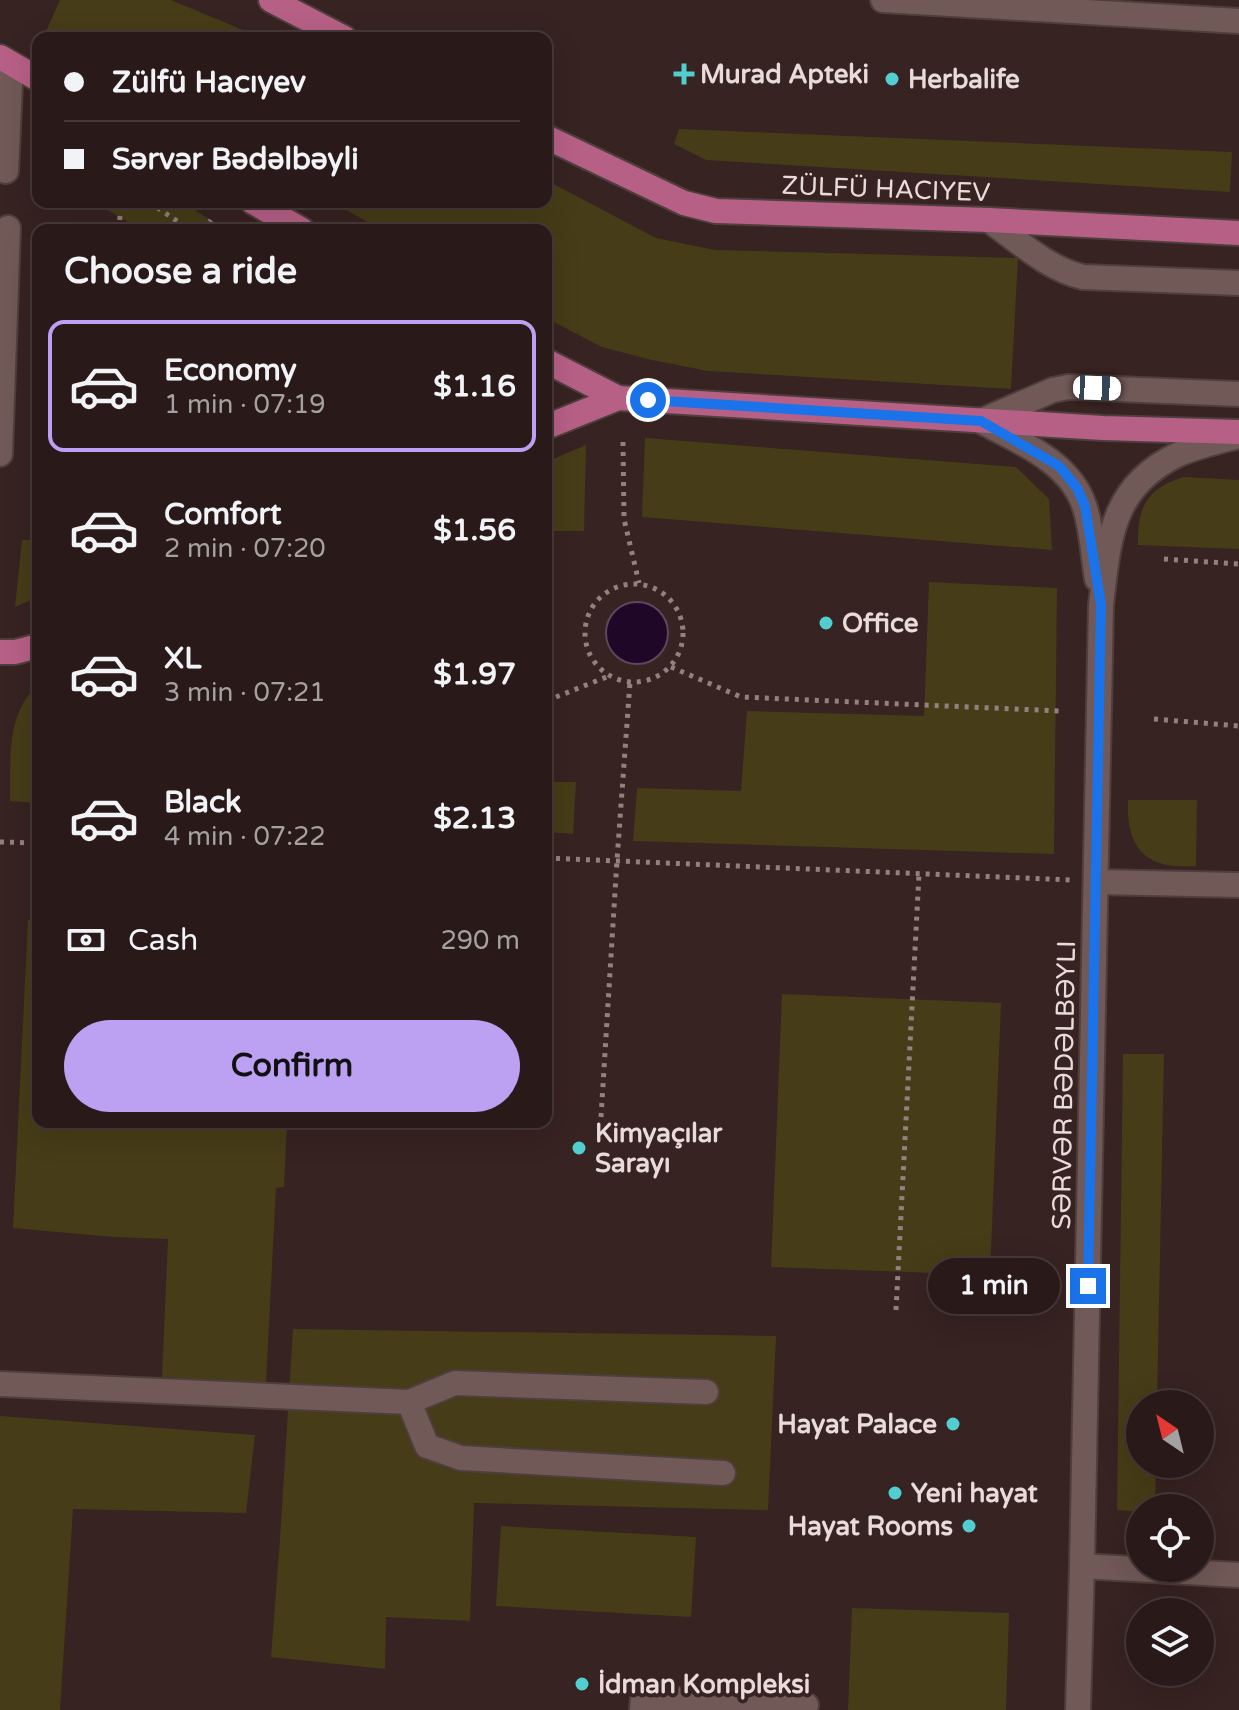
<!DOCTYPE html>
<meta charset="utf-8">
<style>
body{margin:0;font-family:"Varela Round",sans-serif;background:#352726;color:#f1f3f6;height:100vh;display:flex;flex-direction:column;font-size:30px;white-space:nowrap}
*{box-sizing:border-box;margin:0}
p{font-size:26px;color:#a5a1a2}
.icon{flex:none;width:44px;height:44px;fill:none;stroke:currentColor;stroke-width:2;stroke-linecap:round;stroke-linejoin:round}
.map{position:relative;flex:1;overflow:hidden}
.side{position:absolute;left:32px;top:224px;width:520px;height:904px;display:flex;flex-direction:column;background:#291a19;border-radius:16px;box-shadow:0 8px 32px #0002,0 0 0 2px #453838}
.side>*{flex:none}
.banner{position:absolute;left:32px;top:32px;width:520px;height:176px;border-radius:16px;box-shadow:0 8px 32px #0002,0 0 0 2px #453838;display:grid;align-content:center;height:176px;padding:0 32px;background:#291a19}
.needle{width:52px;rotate:325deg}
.fabs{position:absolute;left:1126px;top:1390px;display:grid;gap:16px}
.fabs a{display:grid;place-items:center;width:88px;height:88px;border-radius:50%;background:#291a19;box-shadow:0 8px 32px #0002,0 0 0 2px #453838;font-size:40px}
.end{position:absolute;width:36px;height:36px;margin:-18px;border:10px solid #1a73e8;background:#fff;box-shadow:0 0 0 4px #fff}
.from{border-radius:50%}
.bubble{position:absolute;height:56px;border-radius:28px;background:#291a19;box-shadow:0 8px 32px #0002,0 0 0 2px #453838;font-size:26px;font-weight:700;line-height:56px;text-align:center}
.car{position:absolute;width:24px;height:48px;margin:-24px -12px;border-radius:10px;box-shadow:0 0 6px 2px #0007;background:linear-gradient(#fff 24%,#345 0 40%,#fff 0 76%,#345 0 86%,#fff 0)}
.banner b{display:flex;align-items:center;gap:28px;height:76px;font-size:30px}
.banner b+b{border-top:2px solid #453838}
.banner i{width:20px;height:20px;background:#f1f3f6}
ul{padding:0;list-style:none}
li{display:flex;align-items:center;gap:24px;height:132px;margin:0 16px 12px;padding:0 16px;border:4px solid transparent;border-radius:16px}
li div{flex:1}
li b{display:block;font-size:30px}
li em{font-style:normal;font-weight:700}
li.active{border-color:#bca0f2}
li>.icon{width:72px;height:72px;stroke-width:1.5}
h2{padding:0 32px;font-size:36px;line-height:96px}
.pay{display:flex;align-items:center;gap:20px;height:88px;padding:0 32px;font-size:30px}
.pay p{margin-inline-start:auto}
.button{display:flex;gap:16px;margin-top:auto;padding:16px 32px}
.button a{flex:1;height:92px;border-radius:48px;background:#bca0f2;color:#111;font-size:32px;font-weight:700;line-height:92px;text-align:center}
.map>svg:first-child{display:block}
.green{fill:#463c17}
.water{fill:#1f0727;stroke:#5c475c;stroke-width:2}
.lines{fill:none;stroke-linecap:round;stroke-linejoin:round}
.minor-casing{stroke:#4e3e3c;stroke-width:28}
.major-casing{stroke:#4e3e3c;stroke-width:28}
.path{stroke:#92817f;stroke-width:5;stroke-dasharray:4 6;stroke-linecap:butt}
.minor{stroke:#705957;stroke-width:24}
.major{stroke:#b76086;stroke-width:24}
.route{stroke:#1a73e8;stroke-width:10}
.poi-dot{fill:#52cdd0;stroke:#372321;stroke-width:3}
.labels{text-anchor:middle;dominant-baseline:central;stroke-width:8;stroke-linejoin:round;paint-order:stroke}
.poi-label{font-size:26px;font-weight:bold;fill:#e9dbd9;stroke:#372321;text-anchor:start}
.street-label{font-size:26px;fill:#e9dbd9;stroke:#372321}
</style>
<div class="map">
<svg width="1239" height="1710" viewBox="0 0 1239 1710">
<rect width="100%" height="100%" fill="#372321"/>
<!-- green -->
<g class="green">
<polygon points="60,0 171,0 262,38 43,38"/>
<polygon points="679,129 1232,152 1230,192 706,160 674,144"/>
<polygon points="546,180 656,238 715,250 1018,258 1011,389 708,371 652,360 602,347 546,318 546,230 382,230 332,202 546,202"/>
<polygon points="94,202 183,202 225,230 128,230 128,222"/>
<polygon points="645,438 1016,467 1049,499 1052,550 642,517"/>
<polygon points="586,445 584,531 546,531 546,462"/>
<path d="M 1184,477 L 1239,480 L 1239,549 L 1138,545 C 1137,507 1147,488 1184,477 Z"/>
<polygon points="22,540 38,540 38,597 15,607"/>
<polygon points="929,582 1057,588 1054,854 633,841 637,788 741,791 747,711 924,716"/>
<path d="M 38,685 L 38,803 L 10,801 C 11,761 5,715 38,685 Z"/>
<polygon points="546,782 576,782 573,834 546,832"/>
<path d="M 1128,800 L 1197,800 L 1196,866 C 1146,870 1126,849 1128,800 Z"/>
<polygon points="28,920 38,920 38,1122 287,1122 284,1187 276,1188 266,1383 162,1377 168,1239 114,1237 13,1228"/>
<polygon points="782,994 1001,1003 990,1275 771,1267"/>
<polygon points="1123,1054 1164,1054 1157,1404 1140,1404 1140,1464 1156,1464 1155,1508 1140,1508 1140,1512 1117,1510"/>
<polygon points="293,1329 776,1336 768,1510 474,1503 470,1621 386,1617 385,1669 271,1657 280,1539"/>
<polygon points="0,1416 255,1435 246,1513 73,1509 60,1710 0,1710"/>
<polygon points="501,1526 696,1537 691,1617 496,1606"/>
<polygon points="852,1608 1009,1613 1006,1710 848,1710"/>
</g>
<!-- water -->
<circle class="water" cx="637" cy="633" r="31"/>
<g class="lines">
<!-- minor casing -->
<g class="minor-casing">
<g id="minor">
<polyline points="883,0 1239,21"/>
<polyline points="6,171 11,64"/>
<path d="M 989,220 C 1018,241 1048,269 1083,277 L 1239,283"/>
<polyline points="981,421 1053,390 1068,387 1239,394"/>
<path d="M 981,421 C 1019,442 1069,461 1084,505 C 1092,527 1093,556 1097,579"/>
<polyline points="0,454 8,228"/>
<polyline points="1096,882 1239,885"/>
<polyline points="0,1384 409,1402 455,1383 706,1392"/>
<polyline points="409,1402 427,1446 461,1458 723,1473"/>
<polyline points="1082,1566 1239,1575"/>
<polyline points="642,1710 643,1698 806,1705"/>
<path d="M 1078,1710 L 1082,1566 L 1101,605 C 1109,538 1111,486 1179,454 C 1198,446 1220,441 1239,436"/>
</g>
</g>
<!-- major casing -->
<g class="major-casing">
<g id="major">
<polyline points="271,0 344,38"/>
<polyline points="0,57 38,79"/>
<polyline points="546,137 684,203 716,211 989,220 1239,233"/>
<polyline points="253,202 302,230"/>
<polyline points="546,361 618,398 1103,428 1239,432"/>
<polyline points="546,427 618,398"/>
<polyline points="0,652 15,652 38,646"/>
</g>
</g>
<!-- path -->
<g class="path">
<polyline points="149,202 190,230"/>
<polyline points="119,230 121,202"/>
<polyline points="204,230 211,220"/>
<polyline points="623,442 624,519 639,583"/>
<polyline points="1164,559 1239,564"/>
<circle cx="634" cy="633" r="49"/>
<polyline points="671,667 741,697 1061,711"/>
<polyline points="546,697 556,697 609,676"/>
<polyline points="1154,719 1239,726"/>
<polyline points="0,842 38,843"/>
<polyline points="546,858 1071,880"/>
<polyline points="601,1117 617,860 630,682"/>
<polyline points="896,1310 919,874"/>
</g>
<!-- minor -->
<use href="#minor" class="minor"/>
<!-- major -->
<use href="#major" class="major"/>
</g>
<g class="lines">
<!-- route -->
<polyline class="route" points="648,400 981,421 1059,466 1077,488 1085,506 1101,605 1088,1286"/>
</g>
<!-- markers -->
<g class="poi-dot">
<path d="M680 62h8v8h8v8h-8v8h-8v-8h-8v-8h8z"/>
<circle cx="892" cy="79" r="8"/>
<circle cx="826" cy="623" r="8"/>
<circle cx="579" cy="1148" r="8"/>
<circle cx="953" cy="1424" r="8"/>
<circle cx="895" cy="1493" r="8"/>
<circle cx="969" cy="1526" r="8"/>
<circle cx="582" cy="1684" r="8"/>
</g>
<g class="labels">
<!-- poi labels -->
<g class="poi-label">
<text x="700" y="74">Murad Apteki</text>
<text x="908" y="79">Herbalife</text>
<text x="842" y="623">Office</text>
<text x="595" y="1133">Kimyaçılar<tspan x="595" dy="30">Sarayı</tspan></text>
<text x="937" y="1424" text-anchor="end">Hayat Palace</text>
<text x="911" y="1493">Yeni hayat</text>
<text x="953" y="1526" text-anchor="end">Hayat Rooms</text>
<text x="598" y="1684">İdman Kompleksi</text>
</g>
<!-- street labels -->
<g class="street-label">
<text transform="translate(886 189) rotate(2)">ZÜLFÜ HACIYEV</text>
<text transform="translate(1064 1085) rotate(-89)">SƏRVƏR BƏDƏLBƏYLI</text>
</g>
</g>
</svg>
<div class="fabs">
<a><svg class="needle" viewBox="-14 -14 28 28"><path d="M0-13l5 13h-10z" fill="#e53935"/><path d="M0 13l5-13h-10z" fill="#a5a1a2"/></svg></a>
<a><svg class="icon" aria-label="locate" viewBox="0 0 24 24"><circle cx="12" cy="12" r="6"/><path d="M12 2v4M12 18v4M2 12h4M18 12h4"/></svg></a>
<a><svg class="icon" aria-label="layers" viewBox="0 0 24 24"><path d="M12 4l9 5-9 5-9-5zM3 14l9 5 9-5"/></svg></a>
</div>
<i class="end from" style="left:648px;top:400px"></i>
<i class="end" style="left:1088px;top:1286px"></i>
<div class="bubble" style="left:928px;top:1258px;width:132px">1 min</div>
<i class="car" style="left:1097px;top:388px;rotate:92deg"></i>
<div class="banner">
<b><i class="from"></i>Zülfü Hacıyev</b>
<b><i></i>Sərvər Bədəlbəyli</b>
</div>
<section class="side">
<h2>Choose a ride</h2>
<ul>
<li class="active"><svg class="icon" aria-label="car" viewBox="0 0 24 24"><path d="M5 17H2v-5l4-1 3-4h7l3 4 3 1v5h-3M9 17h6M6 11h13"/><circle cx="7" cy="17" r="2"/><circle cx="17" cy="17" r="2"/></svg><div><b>Economy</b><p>1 min · 07:19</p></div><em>$1.16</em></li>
<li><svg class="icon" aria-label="car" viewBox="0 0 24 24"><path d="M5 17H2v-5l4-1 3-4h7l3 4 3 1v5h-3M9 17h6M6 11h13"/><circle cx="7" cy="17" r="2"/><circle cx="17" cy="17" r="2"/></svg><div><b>Comfort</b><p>2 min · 07:20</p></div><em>$1.56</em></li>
<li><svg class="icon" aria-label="car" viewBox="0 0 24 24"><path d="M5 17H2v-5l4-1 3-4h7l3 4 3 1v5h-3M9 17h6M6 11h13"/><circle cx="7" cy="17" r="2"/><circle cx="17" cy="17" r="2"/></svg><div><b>XL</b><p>3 min · 07:21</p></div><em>$1.97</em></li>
<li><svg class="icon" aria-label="car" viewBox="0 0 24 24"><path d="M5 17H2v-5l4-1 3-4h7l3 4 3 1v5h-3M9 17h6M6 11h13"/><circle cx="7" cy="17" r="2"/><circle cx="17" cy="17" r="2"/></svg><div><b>Black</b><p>4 min · 07:22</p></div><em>$2.13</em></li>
</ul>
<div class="pay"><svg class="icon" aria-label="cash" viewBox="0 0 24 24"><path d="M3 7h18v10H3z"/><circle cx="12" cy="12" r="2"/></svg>Cash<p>290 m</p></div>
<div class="button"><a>Confirm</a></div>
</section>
</div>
